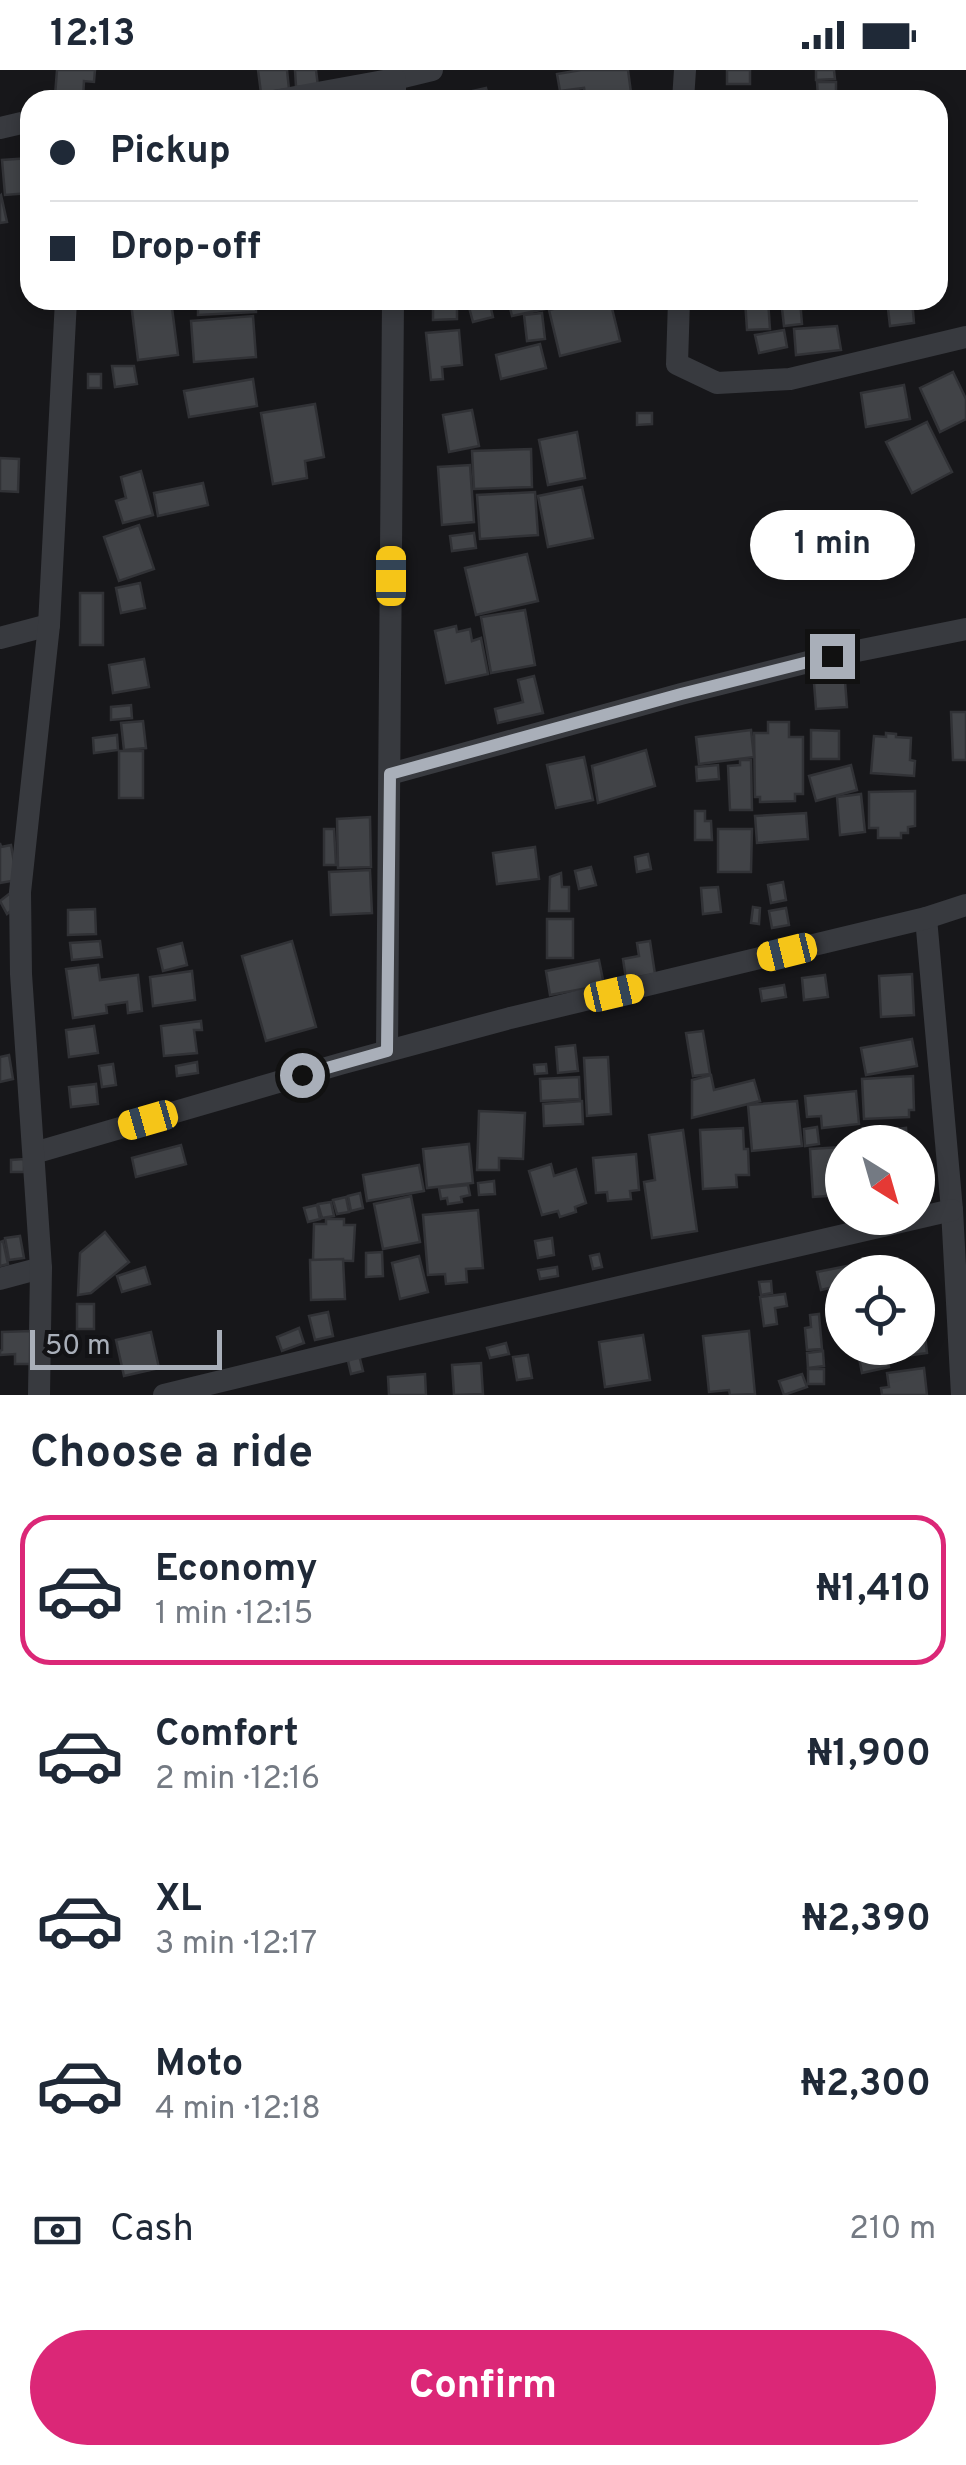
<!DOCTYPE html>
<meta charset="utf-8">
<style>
body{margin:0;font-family:Overpass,sans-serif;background:#f6f6f7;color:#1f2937;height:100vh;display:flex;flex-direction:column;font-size:38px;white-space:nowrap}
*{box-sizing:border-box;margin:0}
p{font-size:32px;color:#747a83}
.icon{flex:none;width:55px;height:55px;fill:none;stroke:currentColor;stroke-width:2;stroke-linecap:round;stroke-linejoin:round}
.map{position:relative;height:1325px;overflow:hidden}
.sheet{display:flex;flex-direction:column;background:#fff;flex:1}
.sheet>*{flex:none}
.banner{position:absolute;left:20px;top:20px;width:928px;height:220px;border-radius:30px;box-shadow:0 5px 15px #0003;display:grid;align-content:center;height:220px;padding:0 30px;background:#fff}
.needle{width:65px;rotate:143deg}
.tools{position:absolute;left:825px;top:1055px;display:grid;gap:20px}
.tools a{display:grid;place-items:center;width:110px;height:110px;border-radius:50%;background:#fff;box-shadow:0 5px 15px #0003;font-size:50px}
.scale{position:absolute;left:30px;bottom:25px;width:192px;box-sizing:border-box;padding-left:10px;border:5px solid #a9afb9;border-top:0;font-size:28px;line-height:35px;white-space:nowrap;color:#a9afb9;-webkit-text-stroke:8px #121215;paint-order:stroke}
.end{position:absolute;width:45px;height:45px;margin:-22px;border:12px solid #a9afb9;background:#111;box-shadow:0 0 0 5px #111}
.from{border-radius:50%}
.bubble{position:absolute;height:70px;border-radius:35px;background:#fff;box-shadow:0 5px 15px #0003;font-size:32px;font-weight:700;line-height:70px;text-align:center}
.car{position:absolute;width:30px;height:60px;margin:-30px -15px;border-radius:12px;box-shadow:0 0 8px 2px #0007;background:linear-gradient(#f5c518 24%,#345 0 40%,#f5c518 0 76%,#345 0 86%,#f5c518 0)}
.banner b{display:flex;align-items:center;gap:35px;height:95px;font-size:38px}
.banner b+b{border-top:2px solid #e0e1e3}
.banner i{width:25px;height:25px;background:#1f2937}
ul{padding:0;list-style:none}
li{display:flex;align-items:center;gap:30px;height:150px;margin:0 20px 15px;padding:0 10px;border:5px solid transparent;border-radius:30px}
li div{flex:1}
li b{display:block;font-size:38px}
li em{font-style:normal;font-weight:700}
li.selected{border-color:#db2777}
li>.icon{width:90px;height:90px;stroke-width:1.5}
h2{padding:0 30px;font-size:45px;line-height:120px}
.pay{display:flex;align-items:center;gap:25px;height:110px;padding:0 30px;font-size:38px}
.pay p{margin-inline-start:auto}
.primary-button{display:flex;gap:20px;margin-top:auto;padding:20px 30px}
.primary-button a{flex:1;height:115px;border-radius:60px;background:#db2777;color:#fff;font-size:40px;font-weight:700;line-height:115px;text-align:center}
.status{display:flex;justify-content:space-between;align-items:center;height:70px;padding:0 50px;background:#fff;direction:ltr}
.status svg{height:28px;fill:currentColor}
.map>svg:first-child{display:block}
.building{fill:#414347;stroke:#313236;stroke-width:2.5}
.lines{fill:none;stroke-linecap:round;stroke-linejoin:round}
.minor{stroke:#383a3f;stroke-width:22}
.route{stroke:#a9afb9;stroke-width:12}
</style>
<div class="status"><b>12:13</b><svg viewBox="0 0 49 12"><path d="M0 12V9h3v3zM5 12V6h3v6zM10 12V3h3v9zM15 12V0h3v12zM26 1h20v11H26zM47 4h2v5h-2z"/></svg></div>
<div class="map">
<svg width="966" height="1325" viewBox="0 0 966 1325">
<rect width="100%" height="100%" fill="#17171a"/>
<!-- building -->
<g class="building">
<polygon points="57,0 95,0 94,12 84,11 83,29 55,26"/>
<polygon points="258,0 287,0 289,19 261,23"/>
<polygon points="295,0 316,0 318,16 296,17"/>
<polygon points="581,0 628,0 632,30 586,30 584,18 560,21 557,4"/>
<rect x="727" y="0" width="23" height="14"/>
<polygon points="816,0 834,0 835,9 816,10"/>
<polygon points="817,12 836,12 836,30 799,30 818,28"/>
<polygon points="486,18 489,30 432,30"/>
<polygon points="30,88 30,123 5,125 2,90"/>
<polygon points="1,125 7,152 0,153 0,126"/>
<polygon points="153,230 171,230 178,285 138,290 131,233"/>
<polygon points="198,230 256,230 256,242 198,245"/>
<polygon points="433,230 457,230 457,249 433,250"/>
<polygon points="467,230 489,230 493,247 473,252"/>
<polygon points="508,230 543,230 545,239 512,246"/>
<polygon points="545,230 578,230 547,236"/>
<polygon points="588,230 610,230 620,271 560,286 549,240"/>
<polygon points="745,230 768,230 770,259 747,260"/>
<polygon points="781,230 800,230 802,254 784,256"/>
<polygon points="802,230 828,230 828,238 802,239"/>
<polygon points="838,230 865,230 865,234 838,235"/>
<polygon points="887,230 912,230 914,253 890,256"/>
<polygon points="542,243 545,269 527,271 524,245"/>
<polygon points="253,246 256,287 194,292 191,251"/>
<polygon points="837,256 841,280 796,285 794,259"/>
<polygon points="459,260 462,295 442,297 443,309 431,310 426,263"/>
<polygon points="784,260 787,277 759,283 755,265"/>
<polygon points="540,274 546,298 501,309 496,285"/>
<polygon points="112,296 134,296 137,314 115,317"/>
<polygon points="953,302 966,329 966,349 940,362 920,318"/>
<rect x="88" y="304" width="13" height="14"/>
<polygon points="253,309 257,336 189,347 184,321"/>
<polygon points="904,315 910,349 866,357 861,323"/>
<polygon points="315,334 324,387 305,391 307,408 273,414 261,343"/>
<polygon points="472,340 479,376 449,382 443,345"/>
<polygon points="637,343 652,343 652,354 637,355"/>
<polygon points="927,352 952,402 912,423 886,372"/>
<polygon points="577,362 585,408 548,415 539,370"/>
<polygon points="531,379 532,417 474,419 472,381"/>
<polygon points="0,388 19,389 18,422 0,421"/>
<polygon points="470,395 474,452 442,455 438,397"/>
<polygon points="141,401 153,445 123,453 116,431 126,428 121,407"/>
<polygon points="203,413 208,435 158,446 154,423"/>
<polygon points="582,417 593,468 548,477 538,426"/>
<polygon points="535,422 538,465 480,469 477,425"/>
<polygon points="139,455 154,499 119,511 104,467"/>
<polygon points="474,463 476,478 452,481 450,466"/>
<polygon points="527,484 538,531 476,545 465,498"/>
<polygon points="140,513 145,538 121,543 116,518"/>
<rect x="80" y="523" width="23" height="52"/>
<polygon points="525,540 535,595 491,603 481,547"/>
<polygon points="456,556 457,562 470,559 472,571 481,568 488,604 446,613 435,561"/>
<polygon points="144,589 149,617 113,623 109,595"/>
<polygon points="534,606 543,643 498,653 495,639 523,632 518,610"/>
<polygon points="845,611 847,637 816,639 814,613"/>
<polygon points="131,635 132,648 111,650 111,637"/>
<polygon points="951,642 966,642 966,690 953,690"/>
<polygon points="143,651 146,678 124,680 121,653"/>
<polygon points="768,652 789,652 789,667 803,667 803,724 795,724 795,731 760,732 760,727 755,727 754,663 768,663"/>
<polygon points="751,660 754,687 699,694 696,667"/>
<polygon points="811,660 839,661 839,689 811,689"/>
<polygon points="886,663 896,664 896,667 911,668 910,690 915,691 914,706 871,703 874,666 886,667"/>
<polygon points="117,665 118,680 94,683 93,668"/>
<polygon points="646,680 655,716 598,733 592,696"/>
<rect x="119" y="681" width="24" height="47"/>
<polygon points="584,687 593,730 556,738 547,695"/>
<polygon points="740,690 751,690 752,740 730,740 728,696 740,695"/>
<polygon points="718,695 719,709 697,711 696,697"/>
<polygon points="851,695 857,720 816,731 809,706"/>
<polygon points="915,721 915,756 908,757 908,763 901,763 901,768 878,768 878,758 869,758 869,722"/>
<polygon points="861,724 865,762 840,765 837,727"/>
<polygon points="695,741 705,741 705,751 711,751 712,770 695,770"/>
<polygon points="806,743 808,769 757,773 755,746"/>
<polygon points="370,747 371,797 338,798 337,749"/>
<polygon points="324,759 334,759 336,795 324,795"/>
<polygon points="718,759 752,759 751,802 718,802"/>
<polygon points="0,773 1,777 11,775 17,810 0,813"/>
<polygon points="535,777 539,809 497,814 493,783"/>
<polygon points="648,784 651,799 637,802 635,787"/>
<polygon points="591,797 596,815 579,819 575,801"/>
<polygon points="370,800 372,843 331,845 329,802"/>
<polygon points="561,803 562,817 569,817 569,841 549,841 550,807"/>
<polygon points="783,812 786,830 771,833 768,815"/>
<polygon points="718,817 721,842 703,844 701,818"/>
<polygon points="9,824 18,835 7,844 0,831"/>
<polygon points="753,837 760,838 759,854 751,853"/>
<polygon points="786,838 789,855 772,858 769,841"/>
<polygon points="95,839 96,864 68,865 68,840"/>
<rect x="547" y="849" width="26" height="39"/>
<polygon points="100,871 102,887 72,890 70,873"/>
<polygon points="292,871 316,957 266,971 242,886"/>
<polygon points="650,871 655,904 626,909 623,889 639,886 637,873"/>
<polygon points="182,873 187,895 163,901 158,879"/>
<polygon points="599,890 604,915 550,925 546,901"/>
<polygon points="98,895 100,910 138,905 142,941 128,943 127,932 106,935 107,943 73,948 66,899"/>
<polygon points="192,901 195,930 153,936 150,907"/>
<polygon points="912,904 914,945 881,947 879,906"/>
<polygon points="825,905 828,927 804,930 802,908"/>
<polygon points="784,915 786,927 762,931 760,919"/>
<polygon points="201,951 202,960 194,960 197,983 164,986 161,956"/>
<polygon points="94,956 98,983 69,987 66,960"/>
<polygon points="703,961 710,1004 693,1006 686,963"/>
<polygon points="912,969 917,996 866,1005 861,978"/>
<polygon points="575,975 578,1001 558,1003 556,977"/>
<polygon points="9,985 13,1009 0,1012 0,987"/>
<polygon points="608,987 611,1044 587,1046 584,988"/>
<polygon points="197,992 198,1003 177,1006 176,996"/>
<polygon points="113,994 116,1015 102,1017 99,996"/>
<polygon points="546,994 547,1003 535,1004 534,995"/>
<polygon points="711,1005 714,1020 754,1010 760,1031 692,1048 692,1010"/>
<polygon points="913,1006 914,1040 909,1040 909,1047 864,1049 862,1009"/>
<polygon points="579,1007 580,1029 541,1031 540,1009"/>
<polygon points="96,1014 98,1034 71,1037 69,1017"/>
<polygon points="856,1021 859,1054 822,1058 821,1046 807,1047 805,1026"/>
<polygon points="582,1031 583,1054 544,1056 543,1034"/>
<polygon points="797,1031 802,1076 752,1081 748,1035"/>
<polygon points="479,1041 525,1043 523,1089 499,1088 499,1100 477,1100"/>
<polygon points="817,1057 819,1074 805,1076 804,1059"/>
<polygon points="743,1058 744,1079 748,1079 749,1105 736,1105 737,1117 703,1119 700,1060"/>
<polygon points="906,1058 907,1072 860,1072 880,1069 879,1061"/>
<polygon points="683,1060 697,1161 652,1168 644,1112 655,1110 649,1065"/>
<polygon points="469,1074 473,1113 427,1118 423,1079"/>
<polygon points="181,1075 186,1094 136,1107 132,1088"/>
<polygon points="842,1077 842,1125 813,1127 810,1079"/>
<polygon points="636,1084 639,1120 630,1121 631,1129 608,1131 607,1122 596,1123 593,1088"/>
<polygon points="24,1089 24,1102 11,1102 11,1090"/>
<polygon points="551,1094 554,1106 576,1099 586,1133 575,1137 576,1142 560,1147 558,1141 542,1145 529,1101"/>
<polygon points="419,1095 424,1121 367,1131 363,1105"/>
<polygon points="494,1111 495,1124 479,1125 478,1113"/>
<polygon points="468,1115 470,1125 461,1127 462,1132 448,1134 447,1128 441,1129 439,1118"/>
<polygon points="360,1123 363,1138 351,1141 348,1126"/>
<polygon points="411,1126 420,1172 383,1179 374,1134"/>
<polygon points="346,1127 349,1142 337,1144 333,1130"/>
<polygon points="331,1132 334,1146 322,1148 318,1134"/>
<polygon points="317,1135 320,1149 308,1152 304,1138"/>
<polygon points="478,1140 483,1198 466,1199 467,1212 446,1214 445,1204 428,1205 423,1145"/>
<polygon points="326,1149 344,1149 344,1155 355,1155 353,1191 313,1190 314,1154 326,1154"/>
<polygon points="105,1162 129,1192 91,1223 78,1225 80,1183"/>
<polygon points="20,1166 24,1188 9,1190 5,1168"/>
<polygon points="552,1168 554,1185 538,1188 535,1171"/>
<polygon points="3,1171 8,1194 0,1196 0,1172"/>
<polygon points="382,1182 383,1206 366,1207 366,1183"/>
<polygon points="599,1184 602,1197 593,1199 590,1186"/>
<polygon points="419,1186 428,1222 400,1229 392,1193"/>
<polygon points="343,1189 345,1229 311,1230 310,1190"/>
<polygon points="852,1195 853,1202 842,1202 842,1215 821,1220 817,1202"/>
<polygon points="145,1197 150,1214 122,1222 117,1206"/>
<polygon points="557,1197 558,1206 540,1209 538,1200"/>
<polygon points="771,1211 772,1223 761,1225 759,1212"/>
<polygon points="785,1224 787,1236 775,1238 777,1254 764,1256 760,1227"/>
<rect x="77" y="1234" width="17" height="25"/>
<polygon points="328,1242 333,1266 315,1270 309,1246"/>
<polygon points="819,1244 822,1279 807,1280 805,1258 811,1257 810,1245"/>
<polygon points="918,1256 924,1256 927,1283 912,1285 911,1278 918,1278"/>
<polygon points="299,1258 304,1273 282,1281 277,1267"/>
<polygon points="31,1261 31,1294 15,1294 15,1284 0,1285 0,1281 2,1280 2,1262"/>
<polygon points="749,1261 755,1324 730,1325 729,1320 709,1322 703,1266"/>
<polygon points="151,1262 159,1298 124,1306 116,1270"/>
<polygon points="643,1265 650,1310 605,1317 599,1272"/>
<polygon points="506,1273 509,1284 490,1288 487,1278"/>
<polygon points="823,1281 824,1296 808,1298 807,1283"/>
<polygon points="886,1282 889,1297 862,1303 859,1288"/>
<polygon points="359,1285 363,1301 351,1304 348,1291"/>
<polygon points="528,1285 532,1308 517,1310 513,1287"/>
<polygon points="481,1293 483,1324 454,1325 452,1295"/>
<polygon points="924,1298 927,1325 882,1325 881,1318 889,1317 887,1303"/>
<rect x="808" y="1299" width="16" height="15"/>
<polygon points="425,1304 426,1325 389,1325 388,1307"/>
<polygon points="802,1304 807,1317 784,1325 779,1311"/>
</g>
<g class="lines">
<!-- minor -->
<g class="minor">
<polyline points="395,0 395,9 432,0"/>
<polyline points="279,30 395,9 395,30"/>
<polyline points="683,30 685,0"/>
<polyline points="0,58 30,51"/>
<polyline points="679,230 677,294 717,313 790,309 966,267"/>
<polyline points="0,568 49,555"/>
<polyline points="390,704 681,624 832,586 966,559"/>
<polyline points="926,848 952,1140 962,1325"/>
<polyline points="387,981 393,230"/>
<polyline points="34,1083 340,994 510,948 926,848 966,835"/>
<polyline points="0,1209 41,1198"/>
<polyline points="39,1325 41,1198 21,904 20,822 49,555 66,230"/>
<polyline points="164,1325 403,1267 952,1140"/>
</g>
</g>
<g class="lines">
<!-- route -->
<polyline class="route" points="302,1005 387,981 390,704 681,624 832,586"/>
</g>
</svg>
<div class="tools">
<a><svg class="needle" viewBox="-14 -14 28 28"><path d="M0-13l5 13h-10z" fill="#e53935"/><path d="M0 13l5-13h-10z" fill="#747a83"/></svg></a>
<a><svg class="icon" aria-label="locate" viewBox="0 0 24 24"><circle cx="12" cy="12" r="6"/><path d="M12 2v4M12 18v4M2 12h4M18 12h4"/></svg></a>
</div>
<div class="scale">50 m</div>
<i class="end from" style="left:302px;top:1005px"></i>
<i class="end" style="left:832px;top:586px"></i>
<div class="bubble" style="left:750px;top:440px;width:165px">1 min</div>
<i class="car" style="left:391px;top:506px;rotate:0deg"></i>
<i class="car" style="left:787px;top:882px;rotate:256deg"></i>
<i class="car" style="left:614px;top:923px;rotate:77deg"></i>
<i class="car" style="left:148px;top:1050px;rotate:254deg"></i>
<div class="banner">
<b><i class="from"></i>Pickup</b>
<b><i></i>Drop-off</b>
</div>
</div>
<section class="sheet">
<h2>Choose a ride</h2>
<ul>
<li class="selected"><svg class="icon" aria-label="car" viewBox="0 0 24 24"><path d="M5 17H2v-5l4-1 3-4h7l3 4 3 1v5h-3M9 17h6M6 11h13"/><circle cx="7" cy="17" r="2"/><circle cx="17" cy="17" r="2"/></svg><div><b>Economy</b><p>1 min · 12:15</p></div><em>₦1,410</em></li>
<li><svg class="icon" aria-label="car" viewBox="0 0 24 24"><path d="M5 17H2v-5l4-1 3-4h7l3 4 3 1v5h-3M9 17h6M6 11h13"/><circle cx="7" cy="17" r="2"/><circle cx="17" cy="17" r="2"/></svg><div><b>Comfort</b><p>2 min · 12:16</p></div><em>₦1,900</em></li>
<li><svg class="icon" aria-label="car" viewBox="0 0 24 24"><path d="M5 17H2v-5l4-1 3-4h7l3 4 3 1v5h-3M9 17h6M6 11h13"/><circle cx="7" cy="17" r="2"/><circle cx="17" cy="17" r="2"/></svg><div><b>XL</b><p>3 min · 12:17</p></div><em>₦2,390</em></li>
<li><svg class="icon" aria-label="car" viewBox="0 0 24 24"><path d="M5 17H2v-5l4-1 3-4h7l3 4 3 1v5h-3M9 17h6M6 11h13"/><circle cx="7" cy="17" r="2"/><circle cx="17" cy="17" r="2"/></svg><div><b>Moto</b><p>4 min · 12:18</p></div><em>₦2,300</em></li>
</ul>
<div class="pay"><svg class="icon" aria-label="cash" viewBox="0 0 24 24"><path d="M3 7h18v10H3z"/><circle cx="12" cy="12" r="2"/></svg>Cash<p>210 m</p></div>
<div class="primary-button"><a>Confirm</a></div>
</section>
